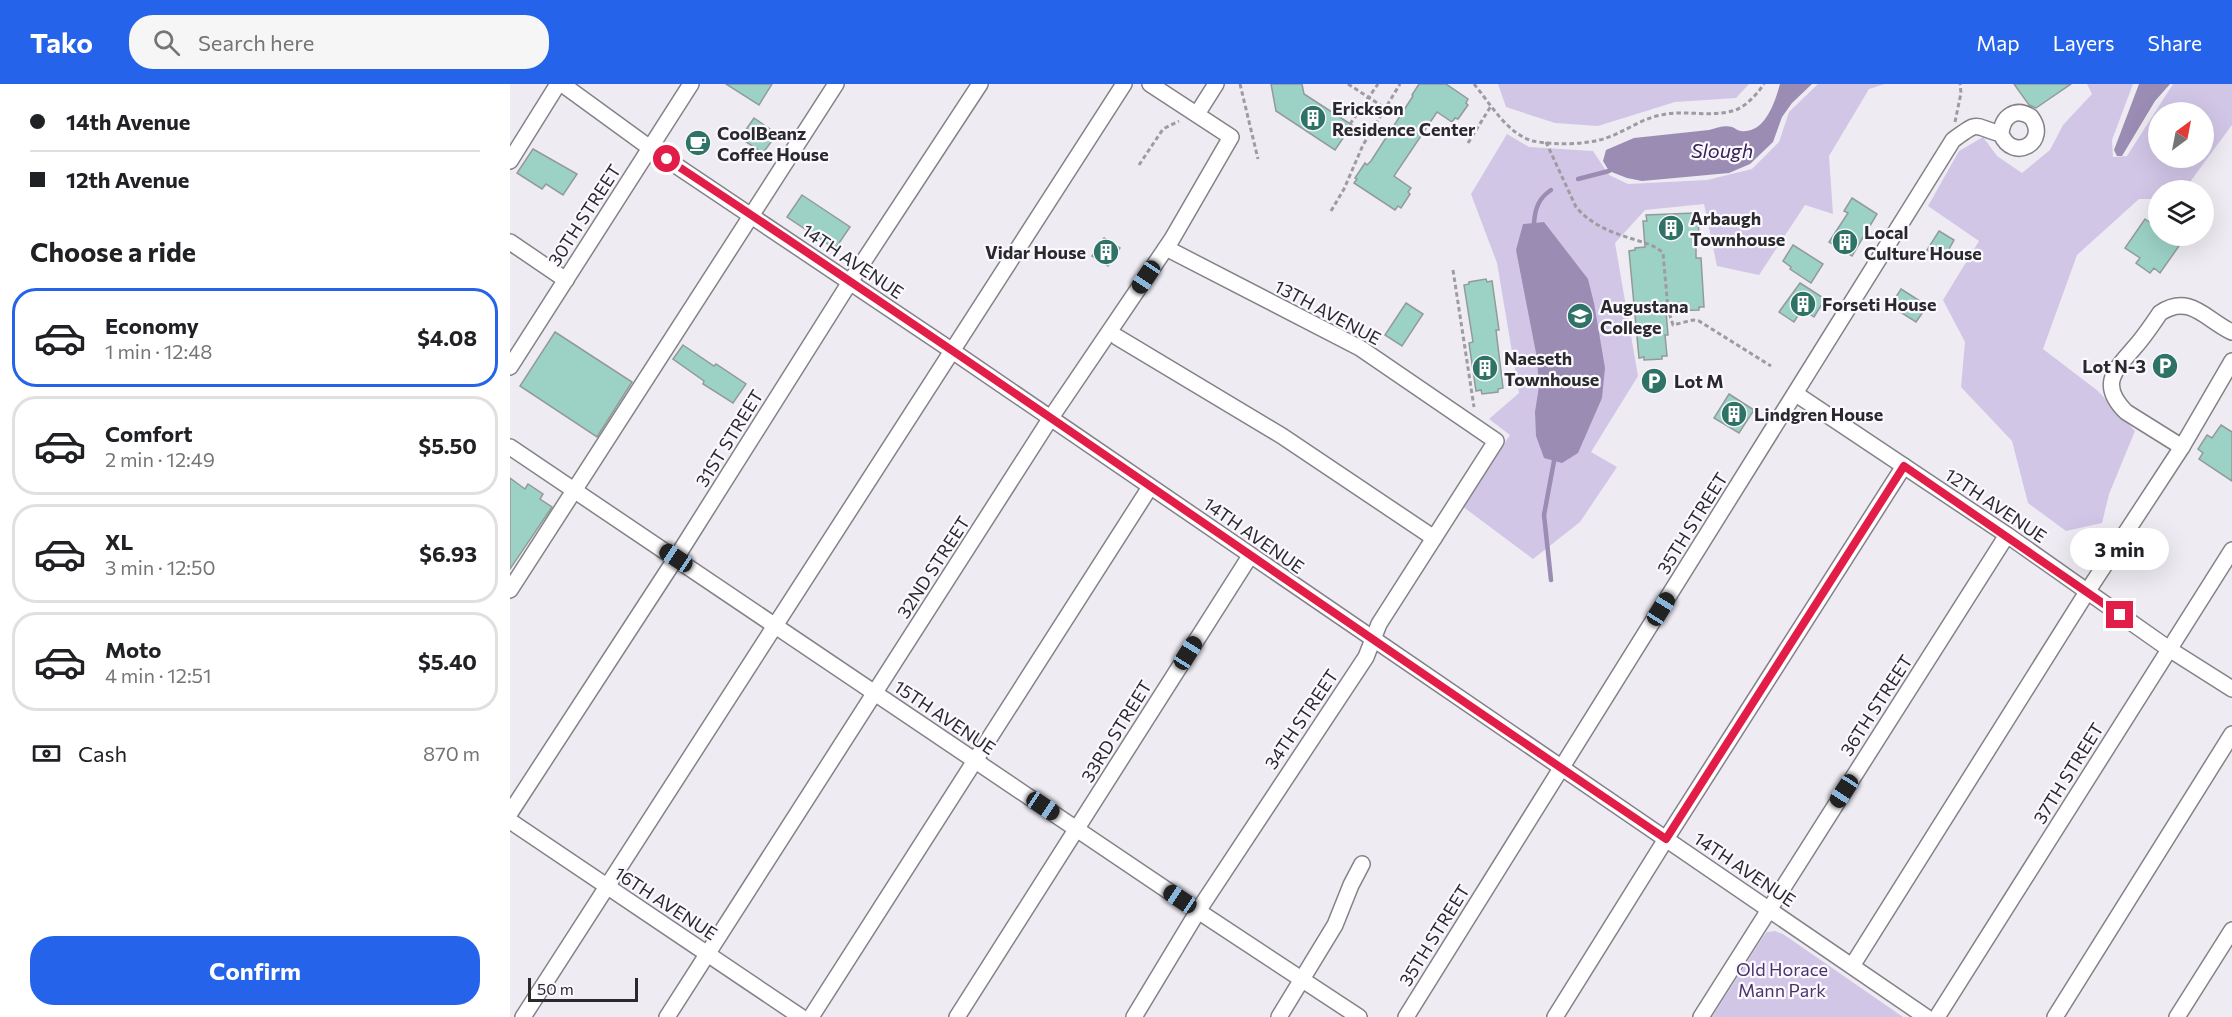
<!DOCTYPE html>
<meta charset="utf-8">
<style>
body{margin:0;font-family:Commissioner,sans-serif;background:#f6f6f6;color:#202124;height:100vh;display:flex;flex-direction:column;font-size:22px;white-space:nowrap}
*{box-sizing:border-box;margin:0}
p{font-size:20px;color:#757577}
.icon{flex:none;width:33px;height:33px;fill:none;stroke:currentColor;stroke-width:2;stroke-linecap:round;stroke-linejoin:round}
.map{position:relative;flex:1;overflow:hidden}
.details{display:flex;flex-direction:column;background:#fff;width:510px}
.details>*{flex:none}
.guide{display:grid;align-content:center;height:132px;padding:0 30px;background:#fff}
.needle{width:39px;rotate:32deg}
.controls{position:absolute;left:1638px;top:18px;display:grid;gap:12px}
.controls a{display:grid;place-items:center;width:66px;height:66px;border-radius:50%;background:#fff;box-shadow:0 6px 24px #0002;font-size:30px}
.scale{position:absolute;left:18px;bottom:15px;width:110px;box-sizing:border-box;padding-left:6px;border:3px solid #2a292b;border-top:0;font-size:16px;line-height:21px;white-space:nowrap;color:#2a292b;-webkit-text-stroke:4px #fbf9ff;paint-order:stroke}
.end{position:absolute;width:27px;height:27px;margin:-14px;border:8px solid #e11d48;background:#fff;box-shadow:0 0 0 3px #fff}
.from{border-radius:50%}
.bubble{position:absolute;height:42px;border-radius:21px;background:#fff;box-shadow:0 6px 24px #0002;font-size:20px;font-weight:700;line-height:42px;text-align:center}
.car{position:absolute;width:18px;height:36px;margin:-18px -9px;border-radius:8px;box-shadow:0 0 4px 2px #0007;background:linear-gradient(#222 24%,#8ab4d8 0 40%,#222 0 76%,#8ab4d8 0 86%,#222 0)}
.guide b{display:flex;align-items:center;gap:21px;height:57px;font-size:22px}
.guide b+b{border-top:2px solid #e0e0e0}
.guide i{width:15px;height:15px;background:#202124}
ul{padding:0;list-style:none}
li{display:flex;align-items:center;gap:18px;height:99px;margin:0 12px 9px;padding:0 18px;border:3px solid #e0e0e0;border-radius:24px}
li div{flex:1}
li b{display:block;font-size:22px}
li em{font-style:normal;font-weight:700}
li.on{border-color:#2563eb}
li>.icon{width:54px;height:54px;stroke-width:1.5}
h2{padding:0 30px;font-size:27px;line-height:72px}
.pay{display:flex;align-items:center;gap:15px;height:66px;padding:0 30px;font-size:22px}
.pay p{margin-inline-start:auto}
.primary-button{display:flex;gap:12px;margin-top:auto;padding:12px 30px}
.primary-button a{flex:1;height:69px;border-radius:24px;background:#2563eb;color:#fff;font-size:24px;font-weight:700;line-height:69px;text-align:center}
header{display:flex;align-items:center;gap:36px;box-sizing:border-box;height:84px;padding:0 30px;background:#2563eb;color:#fff}
header strong{font-size:28px}
nav{display:flex;gap:33px;margin-inline-start:auto;font-size:21px}
.search{width:420px;height:54px;background:#f6f6f6;display:flex;align-items:center;gap:15px;box-sizing:border-box;padding:0 21px;border-radius:24px;color:#757577;font-size:22px}
main{display:flex;flex:1;min-height:0}
.map>svg:first-child{display:block}
.green{fill:#d2c6e7;fill-rule:evenodd}
.water{fill:#9a8cb3}
.lines{fill:none;stroke-linecap:round;stroke-linejoin:round}
.stream{stroke:#9a8cb3;stroke-width:4.5}
.building{fill:#9cd2c6;stroke:#929b98;stroke-width:1.5}
.minor-casing{stroke:#848288;stroke-width:18}
.path{stroke:#9e9ca1;stroke-width:3;stroke-dasharray:4.5 3;stroke-linecap:butt}
.minor{stroke:#fff;stroke-width:15}
.route{stroke:#e11d48;stroke-width:8}
.labels{text-anchor:middle;dominant-baseline:central;stroke-width:4.5;stroke-linejoin:round;paint-order:stroke}
.poi-label{font-size:18px;font-weight:bold;fill:#2a292b;stroke:#fbf9ff;text-anchor:start}
.street-label{font-size:18px;fill:#2a292b;stroke:#fbf9ff}
.park-label{font-size:18px;fill:#493366;stroke:#fbf9ff}
.water-label{font-size:20px;font-style:italic;fill:#382254;stroke:#fbf9ff}
</style>
<header>
<strong>Tako</strong>
<div class="search"><svg class="icon" aria-label="search" viewBox="0 0 24 24"><circle cx="10" cy="10" r="6"/><path d="M15 15l6 6"/></svg>Search here</div>
<nav><a>Map</a><a>Layers</a><a>Share</a></nav>
</header>
<main>
<section class="details">
<div class="guide">
<b><i class="from"></i>14th Avenue</b>
<b><i></i>12th Avenue</b>
</div>
<h2>Choose a ride</h2>
<ul>
<li class="on"><svg class="icon" aria-label="car" viewBox="0 0 24 24"><path d="M5 17H2v-5l4-1 3-4h7l3 4 3 1v5h-3M9 17h6M6 11h13"/><circle cx="7" cy="17" r="2"/><circle cx="17" cy="17" r="2"/></svg><div><b>Economy</b><p>1 min · 12:48</p></div><em>$4.08</em></li>
<li><svg class="icon" aria-label="car" viewBox="0 0 24 24"><path d="M5 17H2v-5l4-1 3-4h7l3 4 3 1v5h-3M9 17h6M6 11h13"/><circle cx="7" cy="17" r="2"/><circle cx="17" cy="17" r="2"/></svg><div><b>Comfort</b><p>2 min · 12:49</p></div><em>$5.50</em></li>
<li><svg class="icon" aria-label="car" viewBox="0 0 24 24"><path d="M5 17H2v-5l4-1 3-4h7l3 4 3 1v5h-3M9 17h6M6 11h13"/><circle cx="7" cy="17" r="2"/><circle cx="17" cy="17" r="2"/></svg><div><b>XL</b><p>3 min · 12:50</p></div><em>$6.93</em></li>
<li><svg class="icon" aria-label="car" viewBox="0 0 24 24"><path d="M5 17H2v-5l4-1 3-4h7l3 4 3 1v5h-3M9 17h6M6 11h13"/><circle cx="7" cy="17" r="2"/><circle cx="17" cy="17" r="2"/></svg><div><b>Moto</b><p>4 min · 12:51</p></div><em>$5.40</em></li>
</ul>
<div class="pay"><svg class="icon" aria-label="cash" viewBox="0 0 24 24"><path d="M3 7h18v10H3z"/><circle cx="12" cy="12" r="2"/></svg>Cash<p>870 m</p></div>
<div class="primary-button"><a>Confirm</a></div>
</section>
<div class="map">
<svg width="1722" height="933" viewBox="0 0 1722 933">
<rect width="100%" height="100%" fill="#eeebf3"/>
<!-- green -->
<g class="green">
<polygon points="988,0 1239,0 1226,14 1165,18 1088,42 1045,39 996,23"/>
<polygon points="1308,0 1375,0 1359,5 1319,72 1323,130 1295,121 1249,191 1207,182 1194,120 1135,126 1105,159 1128,292 1081,368 1107,383 1070,438 1023,475 952,422 1000,351 979,335 1009,309 987,179 961,110 997,50 1019,63 1083,67 1099,91 1118,100 1197,96 1242,85 1269,58 1279,28"/>
<path d="M 1577,0 L 1623,0 L 1602,56 L 1603,73 L 1617,72 L 1663,0 L 1722,0 L 1722,41 L 1674,106 L 1648,106 L 1648,115 L 1629,115 L 1567,171 L 1533,265 L 1588,307 L 1625,347 L 1599,410 L 1592,439 L 1556,447 L 1518,419 L 1502,357 L 1451,303 L 1455,258 L 1433,216 L 1469,157 L 1418,122 L 1449,67 L 1473,53 L 1487,72 L 1512,89 L 1540,66 L 1553,41 L 1582,10 ZM 1648,28 L 1694,28 L 1694,74 L 1648,74 Z"/>
<polygon points="1265,847 1273,850 1393,933 1202,933 1253,853 1257,848"/>
</g>
<!-- water -->
<g class="water">
<path d="M 1270,0 L 1302,0 L 1282,19 L 1272,33 L 1263,58 L 1240,80 L 1219,89 L 1132,97 L 1117,94 L 1099,87 L 1093,77 L 1096,66 L 1124,54 L 1199,46 C 1207,44 1214,41 1222,43 C 1225,44 1228,47 1231,47 C 1255,50 1265,18 1270,0 Z"/>
<polygon points="1629,0 1660,0 1645,17 1612,72 1607,72 1604,66"/>
<polygon points="1034,138 1078,195 1084,219 1095,284 1092,314 1068,369 1052,379 1034,374 1026,352 1025,328 1029,302 1027,274 1006,166 1013,140"/>
</g>
<g class="lines">
<!-- stream -->
<g class="stream">
<polyline points="1068,95 1099,87"/>
<path d="M 1024,139 C 1025,124 1029,114 1041,106"/>
<polyline points="1041,496 1034,431 1044,377"/>
</g>
</g>
<!-- building -->
<g class="building">
<polygon points="216,0 262,0 249,21"/>
<polygon points="761,0 792,0 794,10 842,41 825,66 766,27"/>
<polygon points="909,0 936,0 958,15 956,19 958,21 948,35 945,34 942,38 927,28 884,92 901,104 898,108 900,110 891,124 888,122 885,126 844,99 847,95 845,94 855,79 857,81 861,77 903,12 902,11"/>
<polygon points="1504,0 1561,0 1526,24 1519,21"/>
<polygon points="244,34 267,50 253,69 230,54"/>
<polygon points="23,65 67,90 53,111 36,100 32,105 7,89"/>
<polygon points="292,111 340,143 325,165 277,133"/>
<polygon points="1342,114 1367,130 1342,172 1319,158 1338,129 1334,127"/>
<polygon points="1185,129 1185,135 1188,134 1189,151 1186,151 1186,174 1191,174 1194,223 1189,223 1189,226 1156,227 1158,251 1155,251 1157,272 1152,272 1152,275 1134,276 1134,273 1129,274 1119,167 1125,166 1125,164 1135,163 1133,137 1137,137 1136,131"/>
<polygon points="1635,135 1648,144 1648,152 1660,152 1671,159 1650,189 1644,184 1640,189 1626,179 1630,174 1615,164"/>
<polygon points="1429,147 1444,156 1433,176 1417,166"/>
<polygon points="594,154 610,164 598,182 582,172"/>
<polygon points="1283,161 1313,180 1301,199 1280,185 1281,183 1273,177"/>
<polygon points="976,195 977,198 982,197 989,246 986,246 993,304 988,305 988,308 972,310 971,306 966,307 959,259 963,258 954,201 959,200 959,198"/>
<polygon points="1290,199 1315,215 1304,233 1292,225 1284,238 1269,228"/>
<polygon points="1391,205 1413,219 1408,225 1413,228 1406,238 1387,226 1388,223 1382,219"/>
<polygon points="896,219 913,230 892,262 875,251"/>
<polygon points="45,248 122,298 87,353 10,302"/>
<polygon points="173,261 204,282 206,280 236,300 223,319 193,300 194,297 163,275"/>
<polygon points="1219,310 1244,326 1229,349 1204,334"/>
<polygon points="1711,341 1722,348 1722,397 1689,375 1693,369 1688,365 1697,351 1702,354"/>
<polygon points="0,394 15,405 18,400 33,410 30,415 42,423 0,485"/>
</g>
<g class="lines">
<!-- minor casing -->
<g class="minor-casing">
<g id="minor">
<polyline points="52,0 140,64 441,266 1416,933"/>
<polyline points="687,30 706,0"/>
<polyline points="0,77 48,0"/>
<polyline points="0,158 56,196"/>
<polyline points="607,253 772,352 924,454"/>
<polyline points="0,283 181,0"/>
<polyline points="1286,310 1497,451 1659,565 1722,605"/>
<polyline points="0,363 688,827 849,933"/>
<path d="M 1672,363 L 1616,328 C 1589,301 1604,287 1624,264 C 1634,253 1642,241 1650,229 C 1680,209 1696,236 1722,248"/>
<polyline points="0,506 326,0"/>
<polyline points="0,729 166,474 340,198 470,0"/>
<polyline points="0,737 291,933"/>
<polyline points="1342,882 1577,508 1672,363 1722,277"/>
<polyline points="13,933 614,0"/>
<polyline points="157,933 540,335 662,155 721,53 640,0"/>
<polyline points="301,933 640,403"/>
<polyline points="447,933 740,472"/>
<polyline points="624,933 688,827 856,573 869,540 986,357 850,264 656,164"/>
<polyline points="769,933 825,841 841,801 852,780"/>
<path d="M 896,933 L 1443,56 C 1470,36 1462,42 1491,50 C 1503,79 1540,58 1521,33 C 1506,23 1492,32 1491,50"/>
<polyline points="1045,933 1156,755 1394,382"/>
<polyline points="1191,933 1497,451"/>
<polyline points="1427,933 1722,466"/>
<polyline points="1545,933 1722,650"/>
<polyline points="1667,933 1722,846"/>
</g>
</g>
<!-- path -->
<g class="path">
<polyline points="730,0 748,75"/>
<polyline points="838,0 875,24"/>
<path d="M 964,0 C 980,19 997,50 1023,57 C 1042,61 1077,61 1096,54 C 1115,48 1130,35 1151,31 C 1176,25 1203,35 1228,25 C 1238,20 1248,9 1254,0"/>
<polyline points="1445,38 1451,9 1450,0"/>
<polyline points="840,40 868,0"/>
<path d="M 1036,58 L 1066,123 C 1080,140 1102,149 1123,155 C 1134,159 1145,161 1153,169 L 1158,225 L 1163,241 L 1183,236 L 1189,237 L 1261,282"/>
<polyline points="958,59 981,22"/>
<polyline points="629,81 653,45 669,37"/>
<polyline points="821,127 834,105 853,61 890,0"/>
<polyline points="943,186 964,323"/>
</g>
<!-- minor -->
<use href="#minor" class="minor"/>
</g>
<g class="lines">
<!-- route -->
<path class="route" d="M 157,75 C 493,297 822,530 1156,755 L 1394,382 L 1610,531"/>
</g>
<!-- icons -->
<defs>
<g id="building-disc" transform="scale(1.35)"><circle r="9.5" fill="#2f7366" stroke="#fbf9ff"/><path d="M-4-6H4V6H1V3H-1V6H-4ZM-2.5-4.3h1.7v1.8h-1.7ZM.8-4.3h1.7v1.8H.8ZM-2.5-1h1.7V.8h-1.7ZM.8-1h1.7V.8H.8Z" fill="#fff"/></g>
<g id="cafe-disc" transform="scale(1.35)"><circle r="9.5" fill="#2f7366" stroke="#fbf9ff"/><path d="M-5.5-4.5H6V0H3Q3 3.5 0 3.5H-2.5Q-5.5 3.5-5.5 0ZM3-3.2v2h1.7v-2ZM-6 4.5H4V6H-6Z" fill="#fff"/></g>
<g id="university-disc" transform="scale(1.35)"><circle r="9.5" fill="#2f7366" stroke="#fbf9ff"/><path d="M0-5L7-2L0 1L-7-2ZM-4 1L0 2.5L4 1V4Q0 6-4 4Z" fill="#fff"/></g>
<g id="parking-disc" transform="scale(1.35)"><circle r="9.5" fill="#2f7366" stroke="#fbf9ff"/><path d="M-3.5-5.5H1a3.5 3.5 0 0 1 0 7H-1V5.5H-3.5ZM-1-3.4V-.6H.8a1.4 1.4 0 0 0 0-2.8Z" fill="#fff"/></g>
</defs>
<g fill-rule="evenodd">
<use href="#building-disc" x="803" y="34"/>
<use href="#cafe-disc" x="188" y="59"/>
<use href="#building-disc" x="1161" y="144"/>
<use href="#building-disc" x="1335" y="158"/>
<use href="#building-disc" x="596" y="168"/>
<use href="#building-disc" x="1293" y="220"/>
<use href="#university-disc" x="1070" y="232"/>
<use href="#parking-disc" x="1655" y="282"/>
<use href="#building-disc" x="975" y="284"/>
<use href="#parking-disc" x="1144" y="297"/>
<use href="#building-disc" x="1224" y="330"/>
</g>
<g class="labels">
<!-- poi labels -->
<g class="poi-label">
<text x="822" y="24">Erickson<tspan x="822" dy="21">Residence Center</tspan></text>
<text x="207" y="49">CoolBeanz<tspan x="207" dy="21">Coffee House</tspan></text>
<text x="1180" y="134">Arbaugh<tspan x="1180" dy="21">Townhouse</tspan></text>
<text x="1354" y="148">Local<tspan x="1354" dy="21">Culture House</tspan></text>
<text x="576" y="168" text-anchor="end">Vidar House</text>
<text x="1312" y="220">Forseti House</text>
<text x="1090" y="222">Augustana<tspan x="1090" dy="21">College</tspan></text>
<text x="994" y="274">Naeseth<tspan x="994" dy="21">Townhouse</tspan></text>
<text x="1636" y="282" text-anchor="end">Lot N-3</text>
<text x="1164" y="297">Lot M</text>
<text x="1244" y="330">Lindgren House</text>
</g>
<!-- street labels -->
<g class="street-label">
<text transform="translate(74 131) rotate(-57)">30TH STREET</text>
<text transform="translate(343 177) rotate(34)">14TH AVENUE</text>
<text transform="translate(818 228) rotate(28)">13TH AVENUE</text>
<text transform="translate(219 354) rotate(-58)">31ST STREET</text>
<text transform="translate(1486 421) rotate(34)">12TH AVENUE</text>
<text transform="translate(1182 439) rotate(-58)">35TH STREET</text>
<text transform="translate(744 451) rotate(35)">14TH AVENUE</text>
<text transform="translate(423 483) rotate(-57)">32ND STREET</text>
<text transform="translate(1366 621) rotate(-57)">36TH STREET</text>
<text transform="translate(435 633) rotate(34)">15TH AVENUE</text>
<text transform="translate(791 635) rotate(-56)">34TH STREET</text>
<text transform="translate(606 647) rotate(-58)">33RD STREET</text>
<text transform="translate(1558 689) rotate(-58)">37TH STREET</text>
<text transform="translate(1235 785) rotate(34)">14TH AVENUE</text>
<text transform="translate(156 819) rotate(33)">16TH AVENUE</text>
<text transform="translate(924 851) rotate(-58)">35TH STREET</text>
</g>
<!-- park labels -->
<g class="park-label">
<text x="1272" y="885">Old Horace<tspan x="1272" dy="21">Mann Park</tspan></text>
</g>
<!-- water labels -->
<g class="water-label">
<text x="1212" y="66">Slough</text>
</g>
</g>
</svg>
<div class="controls">
<a><svg class="needle" viewBox="-14 -14 28 28"><path d="M0-13l5 13h-10z" fill="#e53935"/><path d="M0 13l5-13h-10z" fill="#757577"/></svg></a>
<a><svg class="icon" aria-label="layers" viewBox="0 0 24 24"><path d="M12 4l9 5-9 5-9-5zM3 14l9 5 9-5"/></svg></a>
</div>
<div class="scale">50 m</div>
<i class="end from" style="left:157px;top:75px"></i>
<i class="end" style="left:1610px;top:531px"></i>
<div class="bubble" style="left:1560px;top:444px;width:99px">3 min</div>
<i class="car" style="left:636px;top:193px;rotate:214deg"></i>
<i class="car" style="left:166px;top:474px;rotate:304deg"></i>
<i class="car" style="left:1151px;top:525px;rotate:32deg"></i>
<i class="car" style="left:678px;top:569px;rotate:32deg"></i>
<i class="car" style="left:1334px;top:707px;rotate:213deg"></i>
<i class="car" style="left:533px;top:722px;rotate:124deg"></i>
<i class="car" style="left:670px;top:815px;rotate:304deg"></i>
</div>
</main>
